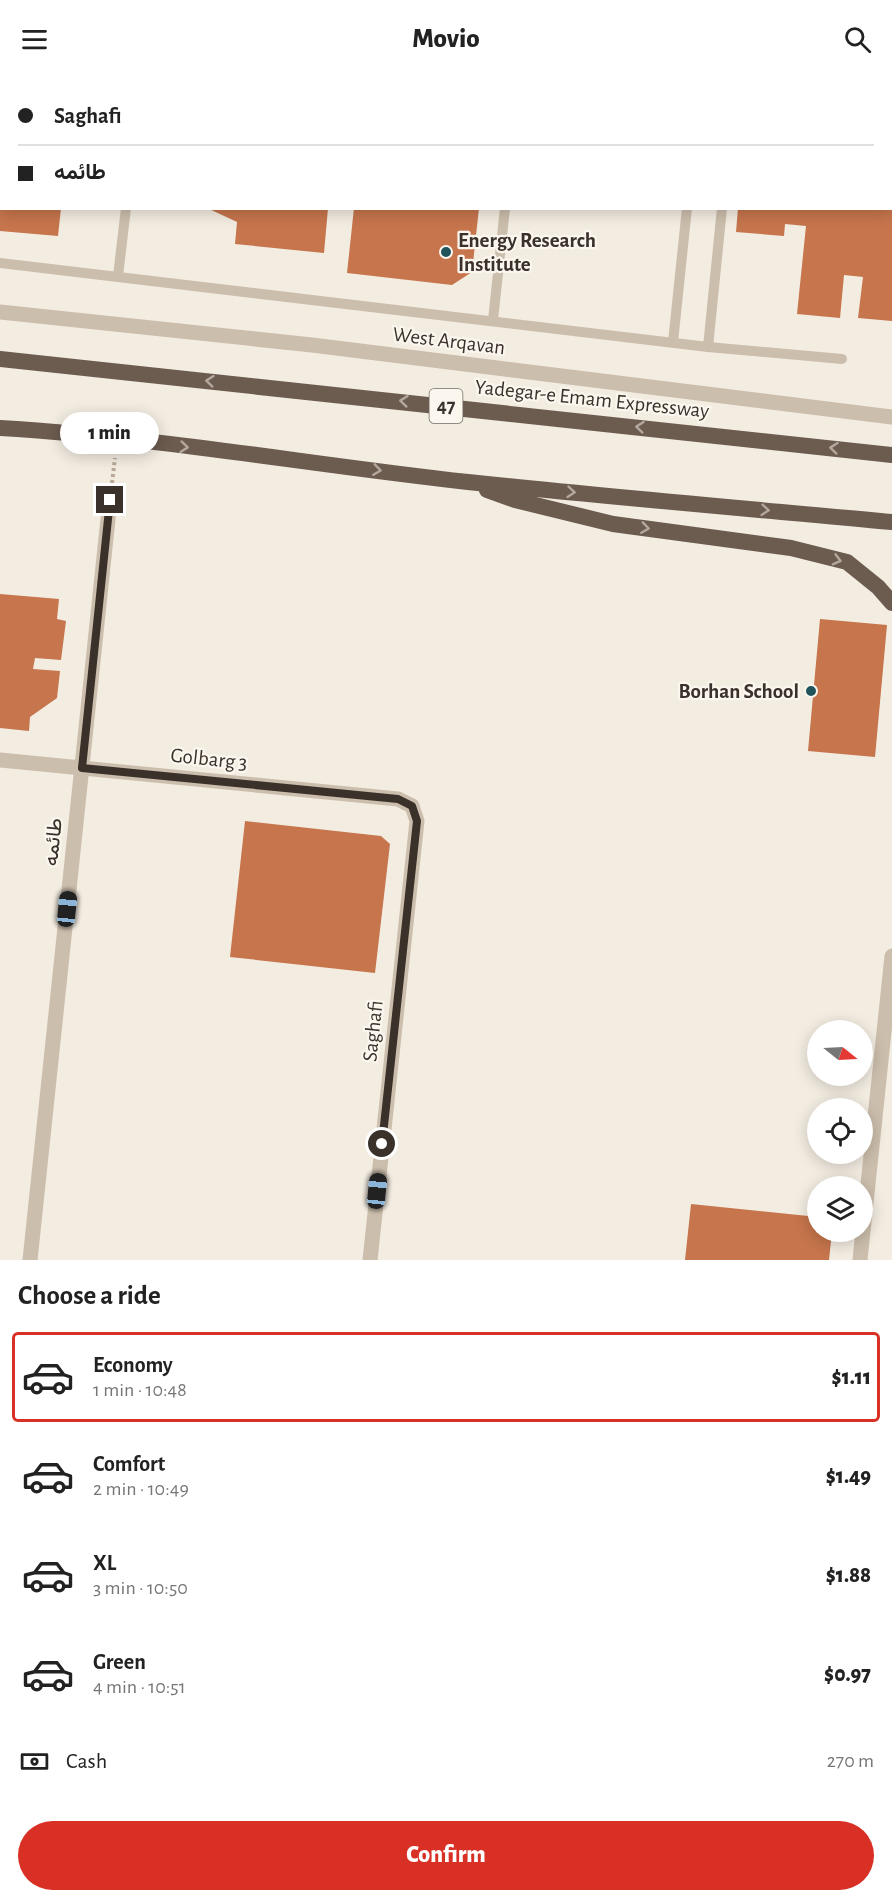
<!DOCTYPE html>
<meta charset="utf-8">
<style>
body{margin:0;font-family:"Alegreya Sans",Vazirmatn,sans-serif;background:#f6f6f6;color:#222;height:100vh;display:flex;flex-direction:column;font-size:22px;white-space:nowrap}
*{box-sizing:border-box;margin:0}
p{font-size:20px;color:#767676}
.icon{flex:none;width:33px;height:33px;fill:none;stroke:currentColor;stroke-width:2;stroke-linecap:round;stroke-linejoin:round}
.map{position:relative;height:1182px;overflow:hidden}
.side{display:flex;flex-direction:column;background:#fff;flex:1}
.side>*{flex:none}
.guide{position:absolute;left:0px;top:0px;width:892px;height:132px;box-shadow:0 3px 15px #0003;display:grid;align-content:center;height:132px;padding:0 18px;background:#fff}
.needle{width:39px;rotate:108deg}
.controls{position:absolute;left:807px;top:942px;display:grid;gap:12px}
.controls a{display:grid;place-items:center;width:66px;height:66px;border-radius:50%;background:#fff;box-shadow:0 3px 15px #0003;font-size:30px}
.end{position:absolute;width:27px;height:27px;margin:-14px;border:8px solid #3a312b;background:#fff;box-shadow:0 0 0 3px #fff}
.from{border-radius:50%}
.bubble{position:absolute;height:42px;border-radius:21px;background:#fff;box-shadow:0 3px 15px #0003;font-size:20px;font-weight:800;line-height:42px;text-align:center}
.car{position:absolute;width:18px;height:36px;margin:-18px -9px;border-radius:8px;box-shadow:0 0 4px 2px #0007;background:linear-gradient(#222 24%,#8ab4d8 0 40%,#222 0 76%,#8ab4d8 0 86%,#222 0)}
.guide b{display:flex;align-items:center;gap:21px;height:57px;font-size:22px}
.guide b+b{border-top:2px solid #e0e0e0}
.guide i{width:15px;height:15px;background:#222}
ul{padding:0;list-style:none}
li{display:flex;align-items:center;gap:18px;height:90px;margin:0 12px 9px;padding:0 6px;border:3px solid transparent;border-radius:6px}
li div{flex:1}
li b{display:block;font-size:22px}
li em{font-style:normal;font-weight:800}
li.selected{border-color:#d93025}
li>.icon{width:54px;height:54px;stroke-width:1.5}
h2{padding:0 18px;font-size:27px;line-height:72px}
.pay{display:flex;align-items:center;gap:15px;height:66px;padding:0 18px;font-size:22px}
.pay p{margin-inline-start:auto}
.primary-button{display:flex;gap:12px;margin-top:auto;padding:12px 18px}
.primary-button a{flex:1;height:69px;border-radius:36px;background:#d93025;color:#fff;font-size:24px;font-weight:800;line-height:69px;text-align:center}
header{display:flex;justify-content:space-between;align-items:center;height:78px;padding:0 18px;background:#fff;font-size:27px;font-weight:800}
.map>svg:first-child{display:block}
.building{fill:#c6754c}
.lines{fill:none;stroke-linecap:round;stroke-linejoin:round}
.path{stroke:#b8a896;stroke-width:4;stroke-dasharray:3 3;stroke-linecap:butt}
.service{stroke:#ccbeac;stroke-width:10}
.minor{stroke:#ccbeac;stroke-width:15}
.tertiary{stroke:#ccbeac;stroke-width:15}
.trunk{stroke:#6c5b4f;stroke-width:16}
.oneway{stroke:#b4a89e}
.route{stroke:#3a312b;stroke-width:8}
.poi-dot{fill:#20535c;stroke:#fbf6ee;stroke-width:2}
.labels{text-anchor:middle;dominant-baseline:central;stroke-width:4.5;stroke-linejoin:round;paint-order:stroke}
.shield{fill:#fbf6ee;stroke:#746c66;stroke-width:1.5}
.shield-label{font-size:20px;font-weight:bold;fill:#3a312b}
.poi-label{font-size:21px;font-weight:bold;fill:#3a312b;stroke:#fbf6ee;text-anchor:start}
.street-label{font-size:21px;fill:#3a312b;stroke:#fbf6ee}
</style>
<header><svg class="icon" aria-label="menu" viewBox="0 0 24 24"><path d="M4 6h16M4 12h16M4 18h16"/></svg>Movio<svg class="icon" aria-label="search" viewBox="0 0 24 24"><circle cx="10" cy="10" r="6"/><path d="M15 15l6 6"/></svg></header>
<div class="map">
<svg width="892" height="1182" viewBox="0 0 892 1182">
<rect width="100%" height="100%" fill="#f3ece1"/>
<!-- building -->
<g class="building">
<polygon points="0,130 61,130 58,158 0,153"/>
<polygon points="207,130 328,130 324,175 235,166 237,144"/>
<polygon points="354,130 479,130 472,194 452,207 347,195"/>
<polygon points="738,130 892,130 892,243 858,240 863,199 844,197 840,240 797,236 806,148 785,146 784,158 736,154"/>
<polygon points="0,516 59,521 57,541 66,543 61,582 35,580 33,591 60,593 57,620 30,639 29,653 0,650"/>
<polygon points="820,541 887,547 875,679 808,673"/>
<polygon points="245,743 381,758 390,766 375,895 230,879"/>
<polygon points="691,1126 818,1139 818,1154 832,1154 829,1182 685,1182"/>
</g>
<g class="lines">
<!-- path -->
<polyline class="path" points="112,405 115,380"/>
<!-- service -->
<g class="service">
<polyline points="73,0 90,2"/>
<polyline points="141,2 141,0"/>
<polyline points="234,2 238,0"/>
<polyline points="520,2 520,0"/>
<polyline points="701,2 701,0"/>
<polyline points="735,2 735,0"/>
<polyline points="0,185 708,269 842,281"/>
<polyline points="118,198 126,130"/>
<polyline points="493,242 505,130"/>
<polyline points="673,264 687,130"/>
<polyline points="708,269 722,130"/>
</g>
<!-- minor -->
<g class="minor">
<polyline points="30,1182 110,422"/>
<polyline points="370,1182 417,743 412,728"/>
</g>
<!-- tertiary -->
<g class="tertiary">
<polyline points="0,234 312,267 892,339"/>
<polyline points="0,682 398,721 412,728"/>
<polyline points="860,1182 892,878"/>
</g>
<!-- trunk -->
<g class="trunk">
<polyline points="0,281 892,377"/>
<path d="M 0,350 C 157,359 312,387 468,404 C 609,419 751,431 892,444"/>
<polyline points="487,412 515,422 613,446 791,470 847,484 878,509 892,525"/>
</g>
</g>
<!-- one-way arrows -->
<defs><path id="oneway-chevron" d="M-2-3.5L2.5 0L-2 3.5" fill="none" stroke-width="1.6" stroke-linecap="round" stroke-linejoin="round" transform="scale(1.5)"/></defs>
<g class="oneway">
<use href="#oneway-chevron" transform="translate(210 303) rotate(-174)"/>
<use href="#oneway-chevron" transform="translate(404 323) rotate(-174)"/>
<use href="#oneway-chevron" transform="translate(640 349) rotate(-174)"/>
<use href="#oneway-chevron" transform="translate(184 369) rotate(6)"/>
<use href="#oneway-chevron" transform="translate(834 370) rotate(-174)"/>
<use href="#oneway-chevron" transform="translate(377 392) rotate(8)"/>
<use href="#oneway-chevron" transform="translate(571 414) rotate(5)"/>
<use href="#oneway-chevron" transform="translate(765 432) rotate(5)"/>
<use href="#oneway-chevron" transform="translate(645 450) rotate(8)"/>
<use href="#oneway-chevron" transform="translate(837 482) rotate(15)"/>
</g>
<g class="lines">
<!-- route -->
<polyline class="route" points="110,422 82,690 398,721 412,728 417,743 382,1066"/>
</g>
<!-- markers -->
<g class="poi-dot">
<circle cx="446" cy="174" r="6"/>
<circle cx="811" cy="613" r="6"/>
</g>
<g class="labels">
<!-- shield labels -->
<rect class="shield" x="429.5" y="311" width="33" height="34" rx="4.5"/>
<g class="shield-label">
<text x="446" y="328">47</text>
</g>
<!-- poi labels -->
<g class="poi-label">
<text x="458" y="162">Energy Research<tspan x="458" dy="24">Institute</tspan></text>
<text x="799" y="613" text-anchor="end">Borhan School</text>
</g>
<!-- street labels -->
<g class="street-label">
<text transform="translate(449 263) rotate(7)">West Arqavan</text>
<text transform="translate(592 321) rotate(6)">Yadegar-e Emam Expressway</text>
<text transform="translate(209 681) rotate(6)">Golbarg 3</text>
<text transform="translate(53 764) rotate(-84)">طائمه</text>
<text transform="translate(373 953) rotate(-84)">Saghafi</text>
</g>
</g>
</svg>
<div class="controls">
<a><svg class="needle" viewBox="-14 -14 28 28"><path d="M0-13l5 13h-10z" fill="#e53935"/><path d="M0 13l5-13h-10z" fill="#767676"/></svg></a>
<a><svg class="icon" aria-label="locate" viewBox="0 0 24 24"><circle cx="12" cy="12" r="6"/><path d="M12 2v4M12 18v4M2 12h4M18 12h4"/></svg></a>
<a><svg class="icon" aria-label="layers" viewBox="0 0 24 24"><path d="M12 4l9 5-9 5-9-5zM3 14l9 5 9-5"/></svg></a>
</div>
<i class="end from" style="left:382px;top:1066px"></i>
<i class="end" style="left:110px;top:422px"></i>
<div class="bubble" style="left:60px;top:334px;width:99px">1 min</div>
<i class="car" style="left:67px;top:831px;rotate:6deg"></i>
<i class="car" style="left:377px;top:1113px;rotate:6deg"></i>
<div class="guide">
<b><i class="from"></i>Saghafi</b>
<b><i></i>طائمه</b>
</div>
</div>
<section class="side">
<h2>Choose a ride</h2>
<ul>
<li class="selected"><svg class="icon" aria-label="car" viewBox="0 0 24 24"><path d="M5 17H2v-5l4-1 3-4h7l3 4 3 1v5h-3M9 17h6M6 11h13"/><circle cx="7" cy="17" r="2"/><circle cx="17" cy="17" r="2"/></svg><div><b>Economy</b><p>1 min · 10:48</p></div><em>$1.11</em></li>
<li><svg class="icon" aria-label="car" viewBox="0 0 24 24"><path d="M5 17H2v-5l4-1 3-4h7l3 4 3 1v5h-3M9 17h6M6 11h13"/><circle cx="7" cy="17" r="2"/><circle cx="17" cy="17" r="2"/></svg><div><b>Comfort</b><p>2 min · 10:49</p></div><em>$1.49</em></li>
<li><svg class="icon" aria-label="car" viewBox="0 0 24 24"><path d="M5 17H2v-5l4-1 3-4h7l3 4 3 1v5h-3M9 17h6M6 11h13"/><circle cx="7" cy="17" r="2"/><circle cx="17" cy="17" r="2"/></svg><div><b>XL</b><p>3 min · 10:50</p></div><em>$1.88</em></li>
<li><svg class="icon" aria-label="car" viewBox="0 0 24 24"><path d="M5 17H2v-5l4-1 3-4h7l3 4 3 1v5h-3M9 17h6M6 11h13"/><circle cx="7" cy="17" r="2"/><circle cx="17" cy="17" r="2"/></svg><div><b>Green</b><p>4 min · 10:51</p></div><em>$0.97</em></li>
</ul>
<div class="pay"><svg class="icon" aria-label="cash" viewBox="0 0 24 24"><path d="M3 7h18v10H3z"/><circle cx="12" cy="12" r="2"/></svg>Cash<p>270 m</p></div>
<div class="primary-button"><a>Confirm</a></div>
</section>
